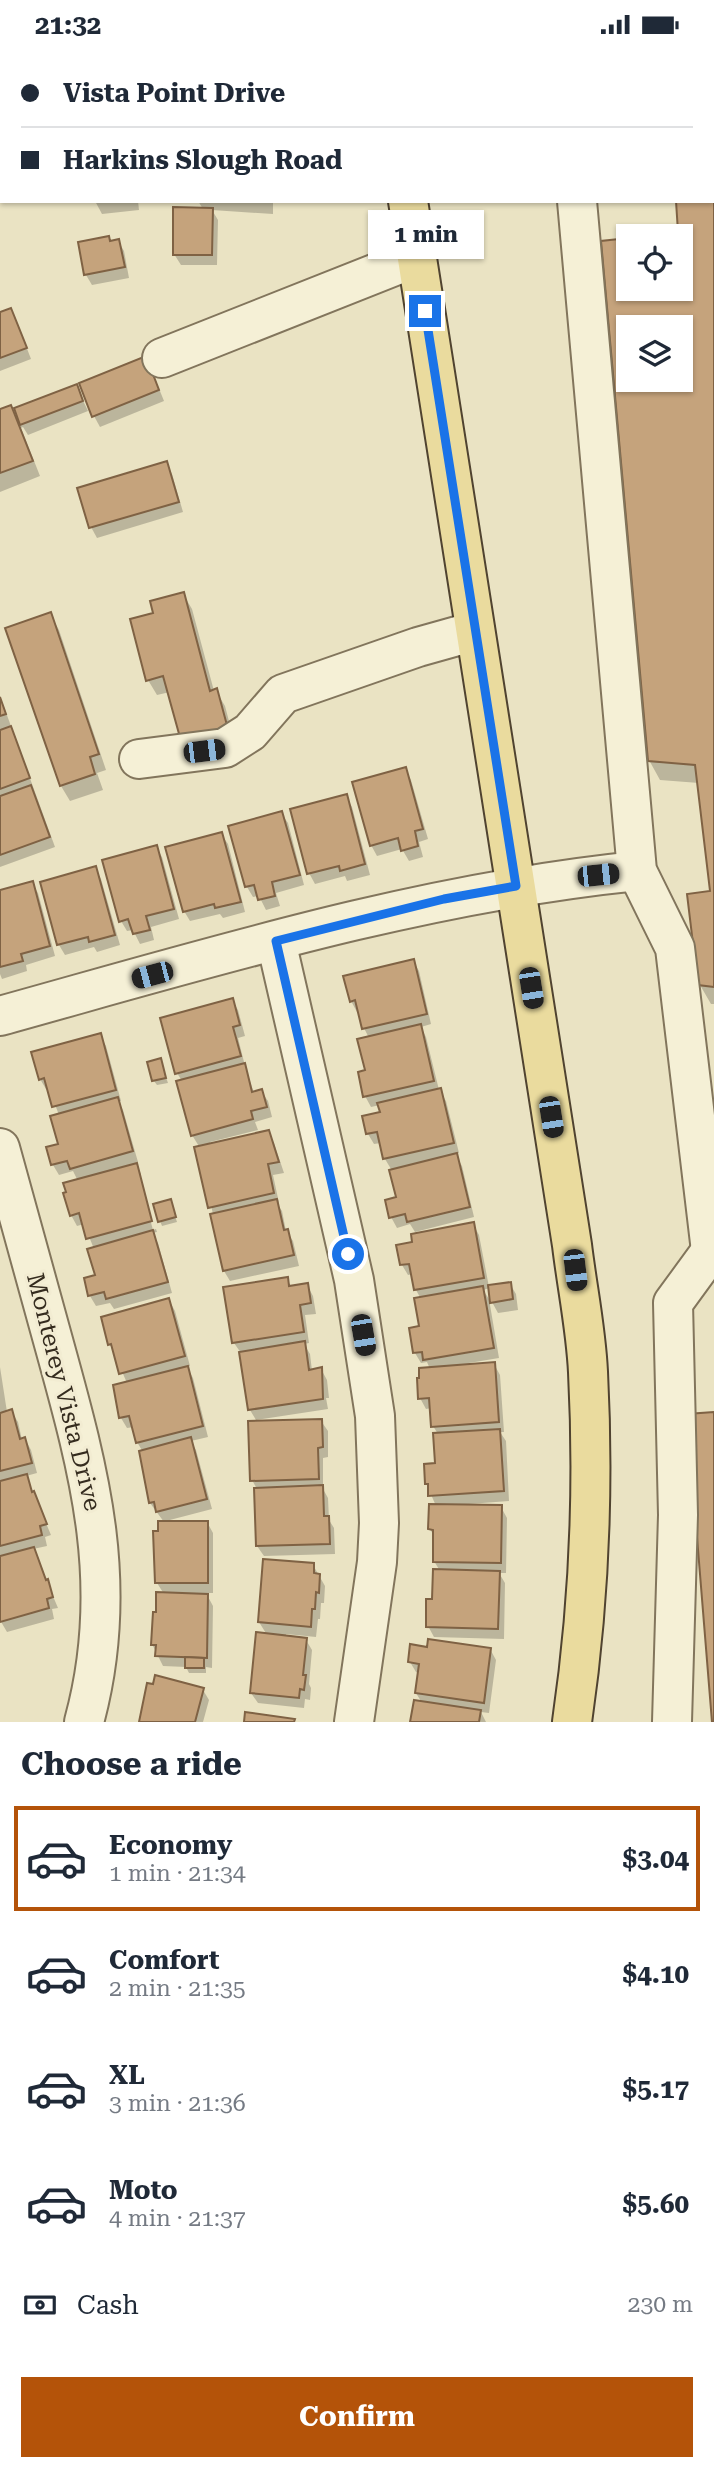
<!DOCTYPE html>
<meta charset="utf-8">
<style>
body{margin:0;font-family:"Roboto Serif",serif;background:#f2f2f3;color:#1f2937;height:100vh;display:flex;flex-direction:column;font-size:26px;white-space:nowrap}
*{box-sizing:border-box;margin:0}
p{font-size:23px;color:#747a83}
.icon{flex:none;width:38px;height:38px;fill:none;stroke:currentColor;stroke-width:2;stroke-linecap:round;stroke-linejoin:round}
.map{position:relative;height:1673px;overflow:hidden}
.drawer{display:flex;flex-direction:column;background:#fff;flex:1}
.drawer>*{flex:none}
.top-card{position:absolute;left:0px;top:0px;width:714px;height:154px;box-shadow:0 2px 5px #0004;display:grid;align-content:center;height:154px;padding:0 21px;background:#fff}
.tools{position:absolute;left:616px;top:175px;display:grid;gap:14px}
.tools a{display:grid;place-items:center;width:77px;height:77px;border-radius:0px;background:#fff;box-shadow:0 2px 5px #0004;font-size:35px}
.end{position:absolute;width:32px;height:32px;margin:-16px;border:9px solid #1a73e8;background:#fff;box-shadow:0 0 0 4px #fff}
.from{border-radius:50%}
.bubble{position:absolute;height:49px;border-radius:0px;background:#fff;box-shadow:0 2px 5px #0004;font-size:23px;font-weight:700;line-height:49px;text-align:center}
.car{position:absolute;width:21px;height:42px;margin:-21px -10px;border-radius:9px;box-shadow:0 0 5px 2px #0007;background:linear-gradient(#222 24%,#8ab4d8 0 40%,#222 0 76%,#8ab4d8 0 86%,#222 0)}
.top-card b{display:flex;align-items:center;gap:24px;height:66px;font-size:26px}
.top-card b+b{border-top:2px solid #e0e1e3}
.top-card i{width:18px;height:18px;background:#1f2937}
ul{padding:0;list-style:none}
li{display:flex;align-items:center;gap:21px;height:105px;margin:0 14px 10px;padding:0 7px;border:4px solid transparent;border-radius:0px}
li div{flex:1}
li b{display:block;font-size:26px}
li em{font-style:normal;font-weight:700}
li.active{border-color:#b45309}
li>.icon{width:63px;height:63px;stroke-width:1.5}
h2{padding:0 21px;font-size:32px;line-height:84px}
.pay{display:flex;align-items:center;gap:18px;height:77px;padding:0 21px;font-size:26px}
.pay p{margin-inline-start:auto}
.primary-button{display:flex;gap:14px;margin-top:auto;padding:14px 21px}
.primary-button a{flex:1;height:80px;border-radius:0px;background:#b45309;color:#fff;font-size:28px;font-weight:700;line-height:80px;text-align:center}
.status{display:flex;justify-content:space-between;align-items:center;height:49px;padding:0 35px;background:#fff;direction:ltr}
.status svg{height:19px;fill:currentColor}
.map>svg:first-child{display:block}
.shadow{fill:#0003;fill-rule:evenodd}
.building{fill:#c5a37c;stroke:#7f6244;stroke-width:2;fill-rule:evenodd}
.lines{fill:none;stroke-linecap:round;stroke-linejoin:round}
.minor-casing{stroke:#82755c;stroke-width:42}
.major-casing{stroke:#504330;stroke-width:42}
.minor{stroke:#f5f0d6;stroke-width:38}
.major{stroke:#eadb9e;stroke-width:38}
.route{stroke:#1a73e8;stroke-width:9}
.labels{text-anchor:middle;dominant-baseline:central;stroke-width:6;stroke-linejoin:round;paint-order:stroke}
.street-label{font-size:24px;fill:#342b1e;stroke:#f2ecd2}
</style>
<div class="status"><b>21:32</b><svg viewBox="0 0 49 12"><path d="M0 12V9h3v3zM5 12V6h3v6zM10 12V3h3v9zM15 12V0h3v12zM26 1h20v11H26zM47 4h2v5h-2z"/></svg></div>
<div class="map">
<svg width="714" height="1673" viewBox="0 0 714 1673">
<rect width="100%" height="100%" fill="#eae3c3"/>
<!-- shadow -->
<g class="shadow">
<path d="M 714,46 L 714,955 L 711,955 L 700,936 L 711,843 L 699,734 L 660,731 L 649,711 L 603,194 L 628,191 L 628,240 L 681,240 L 681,187 L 659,187 L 680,185 L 712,152 ZM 628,278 L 681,278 L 681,331 L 628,331 Z"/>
<polygon points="95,152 138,152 139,161 102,165"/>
<polygon points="198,152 273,152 273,165 212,161 218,171 217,216 181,216 174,205 203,160"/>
<polygon points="118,192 124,202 129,229 92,236 86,226 80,194"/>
<polygon points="0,265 16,271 31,310 0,322"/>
<polygon points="151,320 164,352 100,378 94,367"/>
<polygon points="76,337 88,362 28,386 23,378 21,379 40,427 0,443 0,362 10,358 18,372"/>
<polygon points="166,414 172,425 183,463 97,489 91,478"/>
<polygon points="183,545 192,560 214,642 216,642 225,657 235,695 170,643 157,646 148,631 155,565"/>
<polygon points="50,565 59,581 106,721 97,724 103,741 70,752 61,737 8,580"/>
<polygon points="0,647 55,798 0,818"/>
<polygon points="405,720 411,731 428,790 419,793 423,808 409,812 402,800 377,807 371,796"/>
<polygon points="346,747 352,758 370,826 347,832 345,827 315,835 309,824"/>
<polygon points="281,764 288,774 304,836 276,844 280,857 266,861 259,847 253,848 247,838 230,778"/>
<polygon points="221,785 228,795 245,863 223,869 220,865 190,872 184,862"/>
<polygon points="156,798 162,808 179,870 151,878 154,891 140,895 133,881 127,882 121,872"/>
<polygon points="95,819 101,830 120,896 97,903 94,898 65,906 59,896 42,834"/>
<polygon points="32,834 38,844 55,907 26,916 27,922 2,930 0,925 0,843"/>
<polygon points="413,912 419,922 431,975 421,978 426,988 439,1041 446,1052 459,1104 455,1105 462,1117 474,1168 415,1183 410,1175 397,1179 391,1168 398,1150 391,1120 385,1110 381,1094 374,1095 368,1085 364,1069 382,1064 380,1056 371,1058 365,1047 369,989 364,979 360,962 357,963 351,952"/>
<polygon points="232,951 238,961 245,987 238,989 245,1017 254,1044 261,1042 268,1052 272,1068 255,1073 258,1081 210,1093 211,1096 268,1083 274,1094 284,1124 273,1126 279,1154 277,1155 282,1162 286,1182 293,1192 299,1217 230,1232 224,1222 200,1099 192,1086 182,1032 177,1024"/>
<polygon points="100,986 106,997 121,1052 118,1052 123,1061 138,1113 135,1114 141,1125 138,1125 153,1181 156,1180 157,1183 152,1184 158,1194 172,1244 114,1260 110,1254 96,1257 90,1247 86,1231 97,1228 94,1200 84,1175 77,1177 71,1166 78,1132 73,1122 59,1126 53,1116 48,1099 60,1096 59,1066 49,1040 46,1040 40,1030"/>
<polygon points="160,1011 168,1034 157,1036 154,1032"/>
<polygon points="170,1152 177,1173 162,1177 160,1172"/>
<polygon points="473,1175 479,1186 489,1238 510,1235 516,1245 518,1261 498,1264 492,1253 490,1239 483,1241 489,1250 499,1309 469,1314 469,1317 494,1315 500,1326 504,1383 500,1383 506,1392 509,1452 469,1455 469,1457 501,1458 507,1469 506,1524 499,1524 505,1534 504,1590 434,1588 428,1577 440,1522 434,1512 435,1489 430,1480 436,1457 426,1434 436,1415 438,1385 433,1377 432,1359 426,1360 420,1349 421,1331 430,1320 427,1313 421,1314 415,1304 421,1278 421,1250 416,1241 413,1225 408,1226 402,1216"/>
<polygon points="287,1230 292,1239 307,1236 313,1247 316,1265 305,1266 309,1294 304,1295 310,1305 312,1322 321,1320 327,1331 329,1349 326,1349 328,1360 256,1371 250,1361 241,1304 234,1294"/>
<polygon points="169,1251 175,1262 190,1317 187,1318 193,1329 208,1388 191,1392 196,1401 212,1460 166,1472 207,1473 213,1484 213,1544 206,1544 213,1557 212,1619 206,1618 206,1624 189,1624 186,1618 163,1617 152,1595 164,1545 157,1534 159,1484 164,1473 150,1454 143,1403 137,1393 134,1378 127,1379 121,1369 115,1337 127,1334 110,1295"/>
<polygon points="0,1318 7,1363 11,1362 18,1373 22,1391 25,1390 31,1401 37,1424 26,1427 51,1486 45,1488 47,1497 33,1500 58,1559 52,1560 54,1570 7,1583 0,1571"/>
<polygon points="321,1372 328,1382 328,1408 323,1409 323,1440 328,1449 329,1471 334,1479 335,1505 264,1507 257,1497 257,1440 252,1431"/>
<polygon points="313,1516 325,1537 324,1554 321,1554 320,1570 318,1570 316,1588 286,1585 286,1588 306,1591 312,1601 309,1635 311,1639 310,1651 305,1650 304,1659 258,1654 251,1644 267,1586 259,1573"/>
<polygon points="428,1600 490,1600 496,1611 489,1664 481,1663 486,1673 412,1673 422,1654 416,1644 419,1624 416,1623 410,1613"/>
<polygon points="203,1641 209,1651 203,1673 141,1673"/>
</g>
<!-- building -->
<g class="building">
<path d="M 712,44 L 714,44 L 714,938 L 698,936 L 687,845 L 710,842 L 695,716 L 648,712 L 601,192 L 628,189 L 628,240 L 681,240 L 681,187 L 645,187 L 678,183 L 676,152 L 712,152 ZM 628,278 L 681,278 L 681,331 L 628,331 Z"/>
<polygon points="173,158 213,159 212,206 173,206"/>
<polygon points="109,187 110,192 119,190 125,218 84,226 78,193"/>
<polygon points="11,259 27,299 0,309 0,263"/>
<polygon points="146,307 159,341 92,368 79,334"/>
<polygon points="77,335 83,352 20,376 14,359"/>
<polygon points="11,356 33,412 0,424 0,360"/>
<polygon points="167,412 179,453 89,479 77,439"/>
<polygon points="184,543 210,642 217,639 228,680 181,692 163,627 146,632 130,570 153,564 150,552"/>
<polygon points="51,563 99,705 90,708 95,725 60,737 5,579"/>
<polygon points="0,648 6,665 0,667"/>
<polygon points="11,677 30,729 0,740 0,681"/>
<polygon points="406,718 423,780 415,782 418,797 401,802 398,789 370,797 352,733"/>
<polygon points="31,736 50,788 0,806 0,747"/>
<polygon points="347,745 365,815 340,822 339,817 307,825 290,760"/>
<polygon points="282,762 300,826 272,833 275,847 258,851 254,836 245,838 228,777"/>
<polygon points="222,783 241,853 215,859 214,855 183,863 165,798"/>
<polygon points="157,796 174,860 146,867 150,881 133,885 128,870 119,873 102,811"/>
<polygon points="96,817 115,886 89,893 88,888 57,896 40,833"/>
<polygon points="33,832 50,897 21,905 23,912 0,918 0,841"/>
<polygon points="414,910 427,965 362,980 355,951 350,953 343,927"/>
<polygon points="233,949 240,976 233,978 241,1007 175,1025 160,969"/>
<polygon points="421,975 434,1032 363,1048 358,1023 365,1021 357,990"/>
<polygon points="101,984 116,1041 52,1058 44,1029 39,1031 31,1003"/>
<polygon points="161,1009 166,1029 152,1032 147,1013"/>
<polygon points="245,1014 252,1043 262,1040 267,1058 251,1062 253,1070 191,1087 176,1032"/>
<polygon points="441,1039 454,1094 383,1110 377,1083 366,1085 362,1067 380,1063 377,1054"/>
<polygon points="118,1048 133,1102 70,1120 67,1112 51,1116 46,1098 58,1095 50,1067"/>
<polygon points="269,1081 279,1113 268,1115 274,1144 208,1159 194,1098"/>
<polygon points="457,1104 470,1158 407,1173 405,1165 389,1169 385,1151 396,1148 389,1121"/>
<polygon points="137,1114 152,1172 86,1190 79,1164 70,1167 63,1144 66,1143 63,1134"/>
<polygon points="171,1150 176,1168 158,1173 153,1155"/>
<polygon points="277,1150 284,1181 288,1180 294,1206 223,1222 210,1165"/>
<polygon points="474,1173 484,1229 414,1241 409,1215 400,1216 396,1196 412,1193 411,1185"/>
<polygon points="153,1181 168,1233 106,1250 104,1243 88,1247 84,1229 95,1226 87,1200"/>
<polygon points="288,1228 289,1237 308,1234 311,1254 300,1256 304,1283 232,1294 223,1238"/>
<polygon points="511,1233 513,1250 490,1254 488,1236"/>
<polygon points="483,1237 494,1299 423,1311 422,1303 413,1304 409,1279 419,1277 414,1249"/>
<polygon points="169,1249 185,1307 119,1325 111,1295 108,1296 101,1268"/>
<polygon points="305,1292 309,1321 322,1318 323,1350 248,1361 239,1303"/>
<polygon points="495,1313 499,1373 431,1378 429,1349 418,1350 417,1329 419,1329 419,1319"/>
<polygon points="188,1317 203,1377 136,1394 129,1367 119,1369 113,1336"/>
<polygon points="12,1360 20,1390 25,1388 32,1414 0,1422 0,1364"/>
<polygon points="714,1363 714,1673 712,1673 687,1365"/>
<polygon points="322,1370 323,1398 318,1399 319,1430 250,1432 248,1372"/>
<polygon points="500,1380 504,1442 428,1447 428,1435 425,1435 424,1415 435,1414 433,1384"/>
<polygon points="191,1388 207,1450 156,1463 154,1453 149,1454 139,1402"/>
<polygon points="27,1425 32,1443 34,1442 47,1475 40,1477 42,1486 0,1497 0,1432"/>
<polygon points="323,1436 324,1467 329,1467 330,1495 256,1497 254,1439"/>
<polygon points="429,1455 502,1456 501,1514 433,1513 433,1481 428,1480"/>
<polygon points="158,1472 208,1472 208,1534 155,1534 153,1482 158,1482"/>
<polygon points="34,1498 46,1531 48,1530 53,1548 47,1550 49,1559 0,1573 0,1507"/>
<polygon points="263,1510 314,1514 314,1524 320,1525 319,1544 316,1543 315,1560 312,1560 311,1578 258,1573"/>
<polygon points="433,1520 500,1522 498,1580 426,1578 426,1550 432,1550"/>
<polygon points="156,1543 208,1545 207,1609 155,1607 156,1596 151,1596 153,1563 156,1563"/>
<polygon points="256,1583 307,1589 303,1626 306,1626 304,1641 300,1640 299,1649 250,1644"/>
<polygon points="428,1590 491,1599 484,1654 415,1644 419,1615 408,1613 410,1595 427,1598"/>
<polygon points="185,1608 204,1609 204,1619 185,1619"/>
<polygon points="155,1626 204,1639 195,1673 139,1673 147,1634 153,1635"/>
<polygon points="414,1651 481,1661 479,1673 410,1673"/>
<polygon points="245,1663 295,1670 294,1673 244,1673"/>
</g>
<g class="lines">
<!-- minor casing -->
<g class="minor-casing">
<g id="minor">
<polyline points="563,0 564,2"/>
<polyline points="34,2 38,0"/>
<polyline points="0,17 2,16"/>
<polyline points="577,152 637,822 675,899 711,1202"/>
<polyline points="162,309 417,208"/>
<polyline points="139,710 225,699 250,683 283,645 418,598 475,582"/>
<polyline points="276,892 354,1231 375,1367 379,1474 377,1513 354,1673"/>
<path d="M 0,967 C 209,909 420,844 637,822"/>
<path d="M 0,1099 C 18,1165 36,1230 54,1295 C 90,1425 121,1538 84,1673"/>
<polyline points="672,1673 678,1466 673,1254 711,1202 714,1203"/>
</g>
</g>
<!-- major casing -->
<g class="major-casing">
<g id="major">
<polyline points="384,0 384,2"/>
<path d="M 408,152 L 572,1196 C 577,1238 586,1280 588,1323 C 594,1439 589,1557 572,1673"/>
</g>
</g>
<!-- minor -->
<use href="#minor" class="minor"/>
<!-- major -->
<use href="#major" class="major"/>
</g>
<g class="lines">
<!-- route -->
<polyline class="route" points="348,1205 276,892 444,850 516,837 425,262"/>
</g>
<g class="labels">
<!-- street labels -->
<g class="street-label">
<text transform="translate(64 1343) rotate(76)">Monterey Vista Drive</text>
</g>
</g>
</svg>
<div class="tools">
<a><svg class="icon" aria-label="locate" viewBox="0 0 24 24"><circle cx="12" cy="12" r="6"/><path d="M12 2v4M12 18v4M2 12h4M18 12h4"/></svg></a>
<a><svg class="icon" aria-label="layers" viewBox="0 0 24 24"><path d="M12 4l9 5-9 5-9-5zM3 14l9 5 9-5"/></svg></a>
</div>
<i class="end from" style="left:348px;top:1205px"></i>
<i class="end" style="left:425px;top:262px"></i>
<div class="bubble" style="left:368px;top:161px;width:116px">1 min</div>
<i class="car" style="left:204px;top:702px;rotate:83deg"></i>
<i class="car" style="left:598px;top:826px;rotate:84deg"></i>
<i class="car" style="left:152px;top:926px;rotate:255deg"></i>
<i class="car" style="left:531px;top:939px;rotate:171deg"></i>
<i class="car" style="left:551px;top:1068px;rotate:171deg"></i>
<i class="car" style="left:575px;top:1221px;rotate:173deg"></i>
<i class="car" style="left:363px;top:1286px;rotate:170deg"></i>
<div class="top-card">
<b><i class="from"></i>Vista Point Drive</b>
<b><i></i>Harkins Slough Road</b>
</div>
</div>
<section class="drawer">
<h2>Choose a ride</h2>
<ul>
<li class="active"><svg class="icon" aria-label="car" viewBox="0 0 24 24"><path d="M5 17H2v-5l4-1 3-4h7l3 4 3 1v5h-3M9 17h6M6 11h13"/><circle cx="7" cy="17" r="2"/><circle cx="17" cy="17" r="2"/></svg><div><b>Economy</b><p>1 min · 21:34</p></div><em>$3.04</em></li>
<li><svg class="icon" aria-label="car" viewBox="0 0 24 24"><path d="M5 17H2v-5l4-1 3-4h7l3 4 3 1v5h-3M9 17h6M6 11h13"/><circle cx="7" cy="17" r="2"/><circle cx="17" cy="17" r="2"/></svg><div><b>Comfort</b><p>2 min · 21:35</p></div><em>$4.10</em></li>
<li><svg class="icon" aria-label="car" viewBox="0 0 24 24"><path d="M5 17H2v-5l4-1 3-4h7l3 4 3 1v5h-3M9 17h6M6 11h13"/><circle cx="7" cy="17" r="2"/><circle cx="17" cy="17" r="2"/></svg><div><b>XL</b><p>3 min · 21:36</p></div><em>$5.17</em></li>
<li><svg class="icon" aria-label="car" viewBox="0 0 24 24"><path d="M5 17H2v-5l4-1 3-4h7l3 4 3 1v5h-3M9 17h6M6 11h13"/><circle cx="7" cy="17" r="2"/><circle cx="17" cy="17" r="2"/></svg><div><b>Moto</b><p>4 min · 21:37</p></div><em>$5.60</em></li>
</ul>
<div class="pay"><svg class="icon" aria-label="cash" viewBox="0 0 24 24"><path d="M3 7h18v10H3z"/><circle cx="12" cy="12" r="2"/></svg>Cash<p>230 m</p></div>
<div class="primary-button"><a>Confirm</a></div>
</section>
